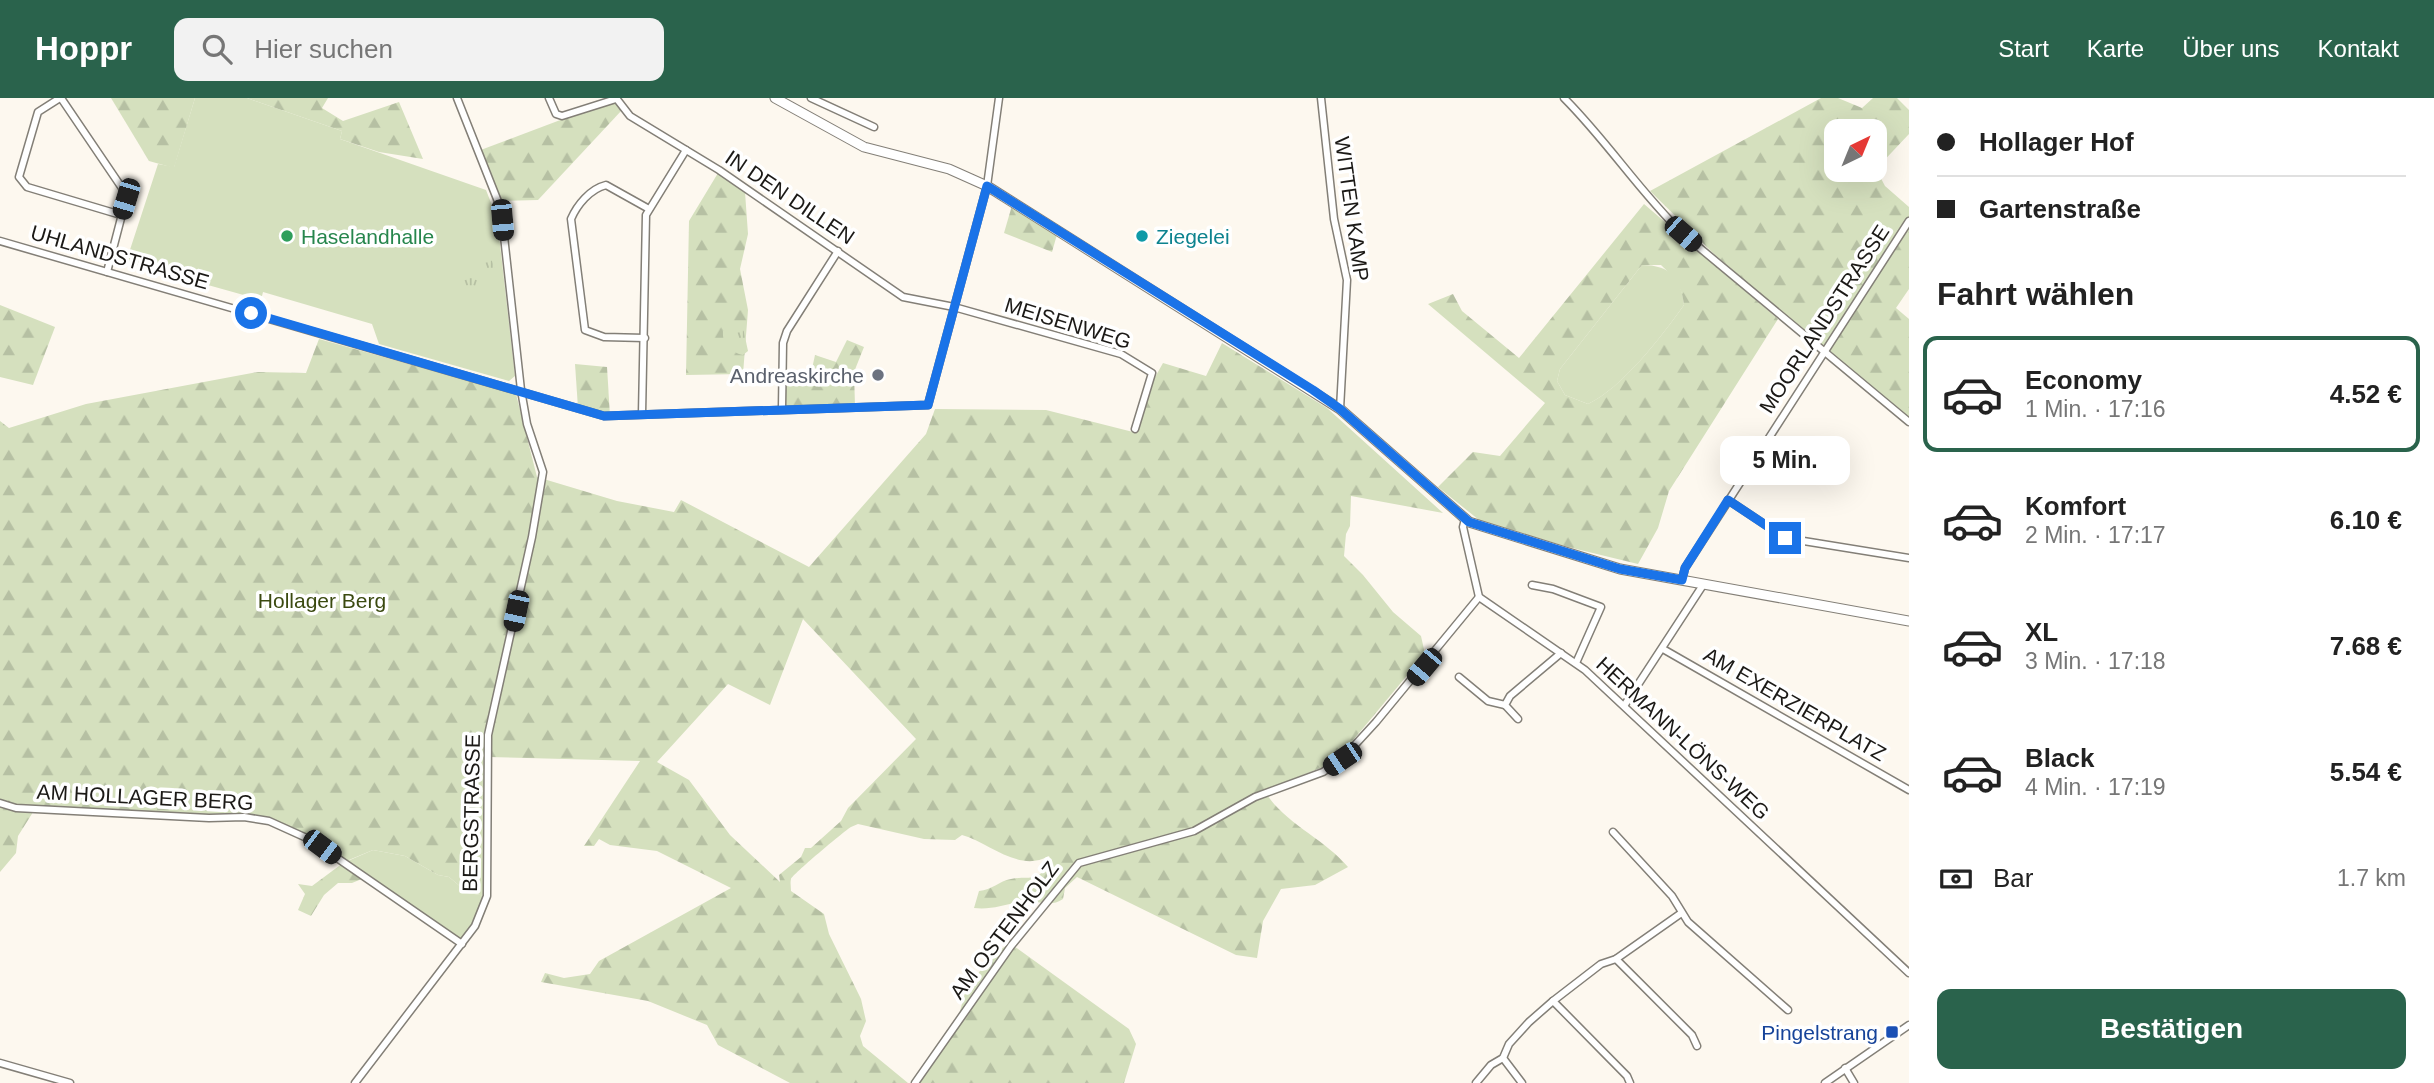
<!DOCTYPE html>
<html lang="de">
<meta charset="utf-8">
<style>
body{margin:0;font-family:Helvetica,sans-serif;background:#f2f2f2;color:#222;height:100vh;display:flex;flex-direction:column;font-size:26px;white-space:nowrap}
*{box-sizing:border-box;margin:0}
p{font-size:23px;color:#767676}
.icon{flex:none;width:38px;height:38px;fill:none;stroke:currentColor;stroke-width:2;stroke-linecap:round;stroke-linejoin:round}
.map{position:relative;flex:1;overflow:hidden}
.side{display:flex;flex-direction:column;background:#fff;width:525px}
.side>*{flex:none}
.top-card{display:grid;align-content:center;height:154px;padding:0 28px;background:#fff}
.needle{width:46px;rotate:43deg}
.tools{position:absolute;left:1824px;top:21px;display:grid;gap:14px}
.tools a{display:grid;place-items:center;width:63px;height:63px;border-radius:14px;background:#fff;box-shadow:0 7px 28px #0002;font-size:35px}
.end{position:absolute;width:32px;height:32px;margin:-16px;border:9px solid #1a73e8;background:#fff;box-shadow:0 0 0 4px #fff}
.from{border-radius:50%}
.bubble{position:absolute;height:49px;border-radius:14px;background:#fff;box-shadow:0 7px 28px #0002;font-size:23px;font-weight:800;line-height:49px;text-align:center}
.car{position:absolute;width:21px;height:42px;margin:-21px -10px;border-radius:9px;box-shadow:0 0 5px 2px #0007;background:linear-gradient(#222 24%,#8ab4d8 0 40%,#222 0 76%,#8ab4d8 0 86%,#222 0)}
.top-card b{display:flex;align-items:center;gap:24px;height:66px;font-size:26px}
.top-card b+b{border-top:2px solid #e0e0e0}
.top-card i{width:18px;height:18px;background:#222}
ul{padding:0;list-style:none}
li{display:flex;align-items:center;gap:21px;height:116px;margin:0 14px 10px;padding:0 14px;border:4px solid transparent;border-radius:14px}
li div{flex:1}
li b{display:block;font-size:26px}
li em{font-style:normal;font-weight:800}
li.active{border-color:#2a634c}
li>.icon{width:63px;height:63px;stroke-width:1.5}
h2{padding:0 28px;font-size:32px;line-height:84px}
.pay{display:flex;align-items:center;gap:18px;height:77px;padding:0 28px;font-size:26px}
.pay p{margin-inline-start:auto}
.primary-button{display:flex;gap:14px;margin-top:auto;padding:14px 28px}
.primary-button a{flex:1;height:80px;border-radius:14px;background:#2a634c;color:#fff;font-size:28px;font-weight:800;line-height:80px;text-align:center}
header{display:flex;align-items:center;gap:42px;box-sizing:border-box;height:98px;padding:0 35px;background:#2a634c;color:#fff}
header strong{font-size:33px}
nav{display:flex;gap:38px;margin-inline-start:auto;font-size:24px}
.search{width:490px;height:63px;background:#f2f2f2;display:flex;align-items:center;gap:18px;box-sizing:border-box;padding:0 24px;border-radius:14px;color:#767676;font-size:26px}
main{display:flex;flex:1;min-height:0}
.map>svg:first-child{display:block}
.grass{fill:#d5e0be}
.forest{fill:url(#forest-firs);fill-rule:evenodd}
.park{fill:url(#park-tufts)}
.lines{fill:none;stroke-linecap:round;stroke-linejoin:round}
.street-casing{stroke:#837f77;stroke-width:9}
.secondary-casing{stroke:#837f77;stroke-width:11}
.street{stroke:#fff;stroke-width:6}
.secondary{stroke:#fff;stroke-width:9}
.route{stroke:#1a73e8;stroke-width:9}
.leisure-dot{fill:#2e9e5b;stroke:#fff;stroke-width:2.5}
.culture-dot{fill:#0f9aa8;stroke:#fff;stroke-width:2.5}
.worship-dot{fill:#6b7280;stroke:#fff;stroke-width:2.5}
.transit-dot{fill:#1a4fb4;stroke:#fff;stroke-width:2.5}
.labels{text-anchor:middle;dominant-baseline:central;stroke-width:7;stroke-linejoin:round;paint-order:stroke}
.street-label{font-size:21px;fill:#1b1916;stroke:#fff}
.leisure-label{font-size:21px;fill:#27864d;stroke:#fff;text-anchor:start}
.culture-label{font-size:21px;fill:#0d838f;stroke:#fff;text-anchor:start}
.worship-label{font-size:21px;fill:#5b616d;stroke:#fff;text-anchor:end}
.park-label{font-size:21px;fill:#3b4a10;stroke:#fff}
.transit-label{font-size:21px;fill:#164399;stroke:#fff;text-anchor:end}
</style>
<header>
<strong>Hoppr</strong>
<div class="search"><svg class="icon" aria-label="search" viewBox="0 0 24 24"><circle cx="10" cy="10" r="6"/><path d="M15 15l6 6"/></svg>Hier suchen</div>
<nav><a>Start</a><a>Karte</a><a>Über uns</a><a>Kontakt</a></nav>
</header>
<main>
<div class="map">
<svg width="1909" height="985" viewBox="0 0 1909 985">
<defs>
<pattern id="forest-firs" width="22" height="20" patternUnits="userSpaceOnUse" patternTransform="scale(1.75)"><rect width="22" height="20" fill="#d5e0be"/><path d="M5 1l3.5 6h-7zM16 11l3.5 6h-7z" fill="#b6c0a3"/></pattern>
<pattern id="park-tufts" width="24" height="20" patternUnits="userSpaceOnUse" patternTransform="scale(1.75)"><rect width="24" height="20" fill="#d5e0be"/><path d="M3 7l-1-3M5 7V3M7 7l1-3M15 17l-1-3M17 17v-4M19 17l1-3" fill="none" stroke="#b6c0a3"/></pattern>
</defs>
<rect width="100%" height="100%" fill="#fdf8ef"/>
<!-- grass -->
<g class="grass">
<polygon points="195,0 247,0 342,33 340,41 486,92 497,120 515,278 509,283 379,246 372,226 263,194 261,202 126,164 158,66 174,69"/>
<path d="M 1642,167 C 1670,167 1681,180 1684,207 C 1662,238 1622,290 1588,306 L 1565,297 L 1557,283 L 1560,271 Z"/>
<polygon points="373,752 405,758 438,777 449,779 468,795 487,798 462,846 343,765"/>
</g>
<!-- forest -->
<g class="forest">
<polygon points="111,0 195,0 174,70 149,63"/>
<polygon points="247,0 328,0 322,10 343,23 399,4 423,61 379,54 340,41 342,33"/>
<path d="M 1821,0 L 1838,0 L 1862,10 L 1873,0 L 1897,0 L 1909,12 L 1909,36 L 1876,71 L 1885,88 L 1909,109 L 1909,191 L 1896,210 L 1909,221 L 1909,324 L 1713,155 L 1650,93 ZM 1836,33 L 1874,33 L 1874,72 L 1836,72 Z"/>
<polygon points="616,1 622,12 538,102 498,103 478,53"/>
<polygon points="718,75 745,94 748,136 740,171 748,212 743,276 686,277 689,123"/>
<polygon points="1013,104 1058,133 1052,154 1004,135"/>
<path d="M 1644,106 L 1778,221 L 1669,393 L 1658,430 L 1638,466 L 1568,449 L 1479,422 L 1438,389 L 1473,354 L 1500,358 L 1545,305 L 1428,206 L 1453,196 L 1462,213 L 1519,260 ZM 1642,167 L 1661,167 C 1675,180 1682,188 1684,207 C 1662,238 1622,290 1588,306 L 1565,297 L 1557,283 L 1560,271 Z"/>
<polygon points="0,207 55,229 33,287 0,279"/>
<path d="M 319,241 L 516,296 L 537,379 L 617,403 L 674,414 L 681,402 L 809,469 L 926,336 L 935,311 L 1046,312 L 1137,335 L 1154,281 L 1163,265 L 1206,278 L 1222,245 L 1327,310 L 1443,415 L 1351,398 L 1350,428 L 1346,436 L 1344,458 L 1363,477 L 1393,514 L 1421,538 L 1425,556 L 1339,659 L 1323,669 L 1264,692 C 1283,725 1324,740 1348,769 L 1315,787 L 1281,791 L 1263,823 L 1257,860 L 1236,857 L 1077,779 L 1065,790 L 1063,801 C 1050,810 1038,802 1025,803 C 1006,806 993,812 974,810 L 979,793 C 992,792 999,783 1011,781 C 1032,777 1035,786 1051,764 L 1049,758 C 1019,775 990,745 962,737 L 955,742 L 924,741 L 858,726 L 851,729 C 843,734 792,777 791,781 C 790,785 791,789 791,793 L 824,816 L 829,836 L 861,901 L 866,923 L 860,938 L 863,948 L 908,985 L 790,985 L 718,947 L 707,927 L 648,903 L 541,884 L 545,875 L 564,880 L 590,876 L 599,863 L 731,790 L 657,753 L 610,747 L 599,741 L 594,748 L 584,748 L 640,663 L 488,659 L 487,798 L 468,795 L 449,779 L 438,777 L 405,758 L 373,752 L 344,764 L 364,780 L 352,785 L 338,785 L 324,797 L 311,818 L 298,812 L 305,796 L 298,786 L 312,788 L 343,765 L 311,742 L 269,723 L 35,711 L 18,738 L 16,755 L 0,774 L 0,323 L 9,330 L 86,306 L 258,274 L 306,275 ZM 803,521 L 916,641 L 848,710 L 841,723 L 811,750 L 805,750 L 801,759 L 779,777 L 780,784 L 730,737 L 689,682 L 657,664 L 728,586 L 770,607 Z"/>
<polygon points="847,242 864,249 854,274 855,308 782,310 783,279 810,280 815,257 836,264"/>
<polygon points="575,266 607,269 610,318 578,310"/>
<polygon points="1011,846 1129,931 1136,946 1124,985 915,985 957,924 965,895 992,855"/>
</g>
<!-- park -->
<g class="park">
<polygon points="491,160 498,181 484,193 455,184"/>
<path d="M 736,224 L 742,225 L 748,253 L 743,257 C 730,254 722,247 723,233 Z"/>
</g>
<g class="lines">
<!-- street casing -->
<g class="street-casing">
<g id="street">
<polyline points="60,0 38,14 19,79 27,89 121,117"/>
<polyline points="61,0 122,90 126,101 107,174"/>
<polyline points="549,0 556,16 562,18 616,1"/>
<polyline points="616,0 630,18 719,72 903,199 954,209 1121,256 1152,275 1135,331"/>
<polyline points="811,0 874,29"/>
<polyline points="1321,0 1334,121 1347,182 1340,311"/>
<path d="M 1564,0 C 1607,43 1639,93 1683,136 L 1909,324"/>
<polyline points="0,143 604,318 928,307 987,88 999,0"/>
<path d="M 645,240 L 604,239 L 585,232 L 571,121 C 577,107 590,91 606,87 L 649,111"/>
<polyline points="782,310 783,245 787,233 838,153"/>
<polyline points="642,316 646,117 686,52"/>
<polyline points="1728,402 1785,440 1909,460"/>
<polyline points="1465,421 1463,429 1479,499 1585,572 1909,875"/>
<polyline points="1682,482 1685,470 1909,123"/>
<polyline points="1532,487 1553,491 1601,509 1576,565"/>
<polyline points="1663,551 1909,692"/>
<polyline points="1459,579 1488,603 1505,607"/>
<polyline points="1624,608 1703,487"/>
<polyline points="1518,621 1505,607 1510,598 1561,555"/>
<polyline points="0,705 16,710 209,720 244,719 269,723 311,742 462,846"/>
<polyline points="1613,734 1672,798 1688,824 1788,912"/>
<polyline points="1616,861 1692,937 1697,948"/>
<polyline points="1553,903 1627,978 1630,985"/>
<polyline points="1503,960 1522,985"/>
<polyline points="0,965 70,985"/>
<polyline points="1845,970 1854,985"/>
<polyline points="355,985 475,828 487,798 488,637 532,439 543,374 527,326 521,292 501,111 457,0"/>
<polyline points="915,985 1011,848 1079,765 1194,733 1255,699 1323,674 1342,661 1376,624 1479,499"/>
<polyline points="1476,985 1491,967 1503,960 1509,946 1529,924 1553,903 1601,866 1616,861 1680,816"/>
<polyline points="1825,985 1909,927"/>
</g>
</g>
<!-- secondary casing -->
<g class="secondary-casing">
<polyline id="secondary" points="775,0 864,49 949,71 987,88 1340,311 1469,424 1620,471 1909,523"/>
</g>
<!-- street -->
<use href="#street" class="street"/>
<!-- secondary -->
<use href="#secondary" class="secondary"/>
</g>
<g class="lines">
<!-- route -->
<polyline class="route" points="251,215 604,318 928,307 987,88 1313,292 1340,311 1469,424 1620,471 1682,482 1685,470 1728,402 1785,440"/>
</g>
<!-- markers -->
<circle class="leisure-dot" cx="287" cy="138" r="7"/>
<circle class="culture-dot" cx="1142" cy="138" r="7"/>
<circle class="worship-dot" cx="878" cy="277" r="7"/>
<rect class="transit-dot" x="1885" y="927" width="14" height="14" rx="3.5"/>
<g class="labels">
<!-- street labels -->
<g class="street-label">
<text transform="translate(790 99) rotate(34)">IN DEN DILLEN</text>
<text transform="translate(1352 111) rotate(82)">WITTEN KAMP</text>
<text transform="translate(120 159) rotate(16)">UHLANDSTRASSE</text>
<text transform="translate(1824 221) rotate(-57)">MOORLANDSTRASSE</text>
<text transform="translate(1068 225) rotate(17)">MEISENWEG</text>
<text transform="translate(1795 606) rotate(30)">AM EXERZIERPLATZ</text>
<text transform="translate(1683 640) rotate(43)">HERMANN-LÖNS-WEG</text>
<text transform="translate(145 699) rotate(3)">AM HOLLAGER BERG</text>
<text transform="translate(471 715) rotate(-89)">BERGSTRASSE</text>
<text transform="translate(1004 832) rotate(-53)">AM OSTENHOLZ</text>
</g>
<!-- leisure labels -->
<g class="leisure-label">
<text x="301" y="138">Haselandhalle</text>
</g>
<!-- culture labels -->
<g class="culture-label">
<text x="1156" y="138">Ziegelei</text>
</g>
<!-- worship labels -->
<g class="worship-label">
<text x="864" y="277">Andreaskirche</text>
</g>
<!-- park labels -->
<g class="park-label">
<text x="322" y="502">Hollager Berg</text>
</g>
<!-- transit labels -->
<g class="transit-label">
<text x="1878" y="934">Pingelstrang</text>
</g>
</g>
</svg>
<div class="tools">
<a><svg class="needle" viewBox="-14 -14 28 28"><path d="M0-13l5 13h-10z" fill="#e53935"/><path d="M0 13l5-13h-10z" fill="#767676"/></svg></a>
</div>
<i class="end from" style="left:251px;top:215px"></i>
<i class="end" style="left:1785px;top:440px"></i>
<div class="bubble" style="left:1720px;top:338px;width:130px">5 Min.</div>
<i class="car" style="left:126px;top:101px;rotate:197deg"></i>
<i class="car" style="left:502px;top:122px;rotate:175deg"></i>
<i class="car" style="left:1683px;top:136px;rotate:131deg"></i>
<i class="car" style="left:516px;top:513px;rotate:192deg"></i>
<i class="car" style="left:1424px;top:569px;rotate:220deg"></i>
<i class="car" style="left:1342px;top:661px;rotate:236deg"></i>
<i class="car" style="left:322px;top:749px;rotate:127deg"></i>
</div>
<section class="side">
<div class="top-card">
<b><i class="from"></i>Hollager Hof</b>
<b><i></i>Gartenstraße</b>
</div>
<h2>Fahrt wählen</h2>
<ul>
<li class="active"><svg class="icon" aria-label="car" viewBox="0 0 24 24"><path d="M5 17H2v-5l4-1 3-4h7l3 4 3 1v5h-3M9 17h6M6 11h13"/><circle cx="7" cy="17" r="2"/><circle cx="17" cy="17" r="2"/></svg><div><b>Economy</b><p>1 Min. · 17:16</p></div><em>4.52 €</em></li>
<li><svg class="icon" aria-label="car" viewBox="0 0 24 24"><path d="M5 17H2v-5l4-1 3-4h7l3 4 3 1v5h-3M9 17h6M6 11h13"/><circle cx="7" cy="17" r="2"/><circle cx="17" cy="17" r="2"/></svg><div><b>Komfort</b><p>2 Min. · 17:17</p></div><em>6.10 €</em></li>
<li><svg class="icon" aria-label="car" viewBox="0 0 24 24"><path d="M5 17H2v-5l4-1 3-4h7l3 4 3 1v5h-3M9 17h6M6 11h13"/><circle cx="7" cy="17" r="2"/><circle cx="17" cy="17" r="2"/></svg><div><b>XL</b><p>3 Min. · 17:18</p></div><em>7.68 €</em></li>
<li><svg class="icon" aria-label="car" viewBox="0 0 24 24"><path d="M5 17H2v-5l4-1 3-4h7l3 4 3 1v5h-3M9 17h6M6 11h13"/><circle cx="7" cy="17" r="2"/><circle cx="17" cy="17" r="2"/></svg><div><b>Black</b><p>4 Min. · 17:19</p></div><em>5.54 €</em></li>
</ul>
<div class="pay"><svg class="icon" aria-label="cash" viewBox="0 0 24 24"><path d="M3 7h18v10H3z"/><circle cx="12" cy="12" r="2"/></svg>Bar<p>1.7 km</p></div>
<div class="primary-button"><a>Bestätigen</a></div>
</section>
</main>
